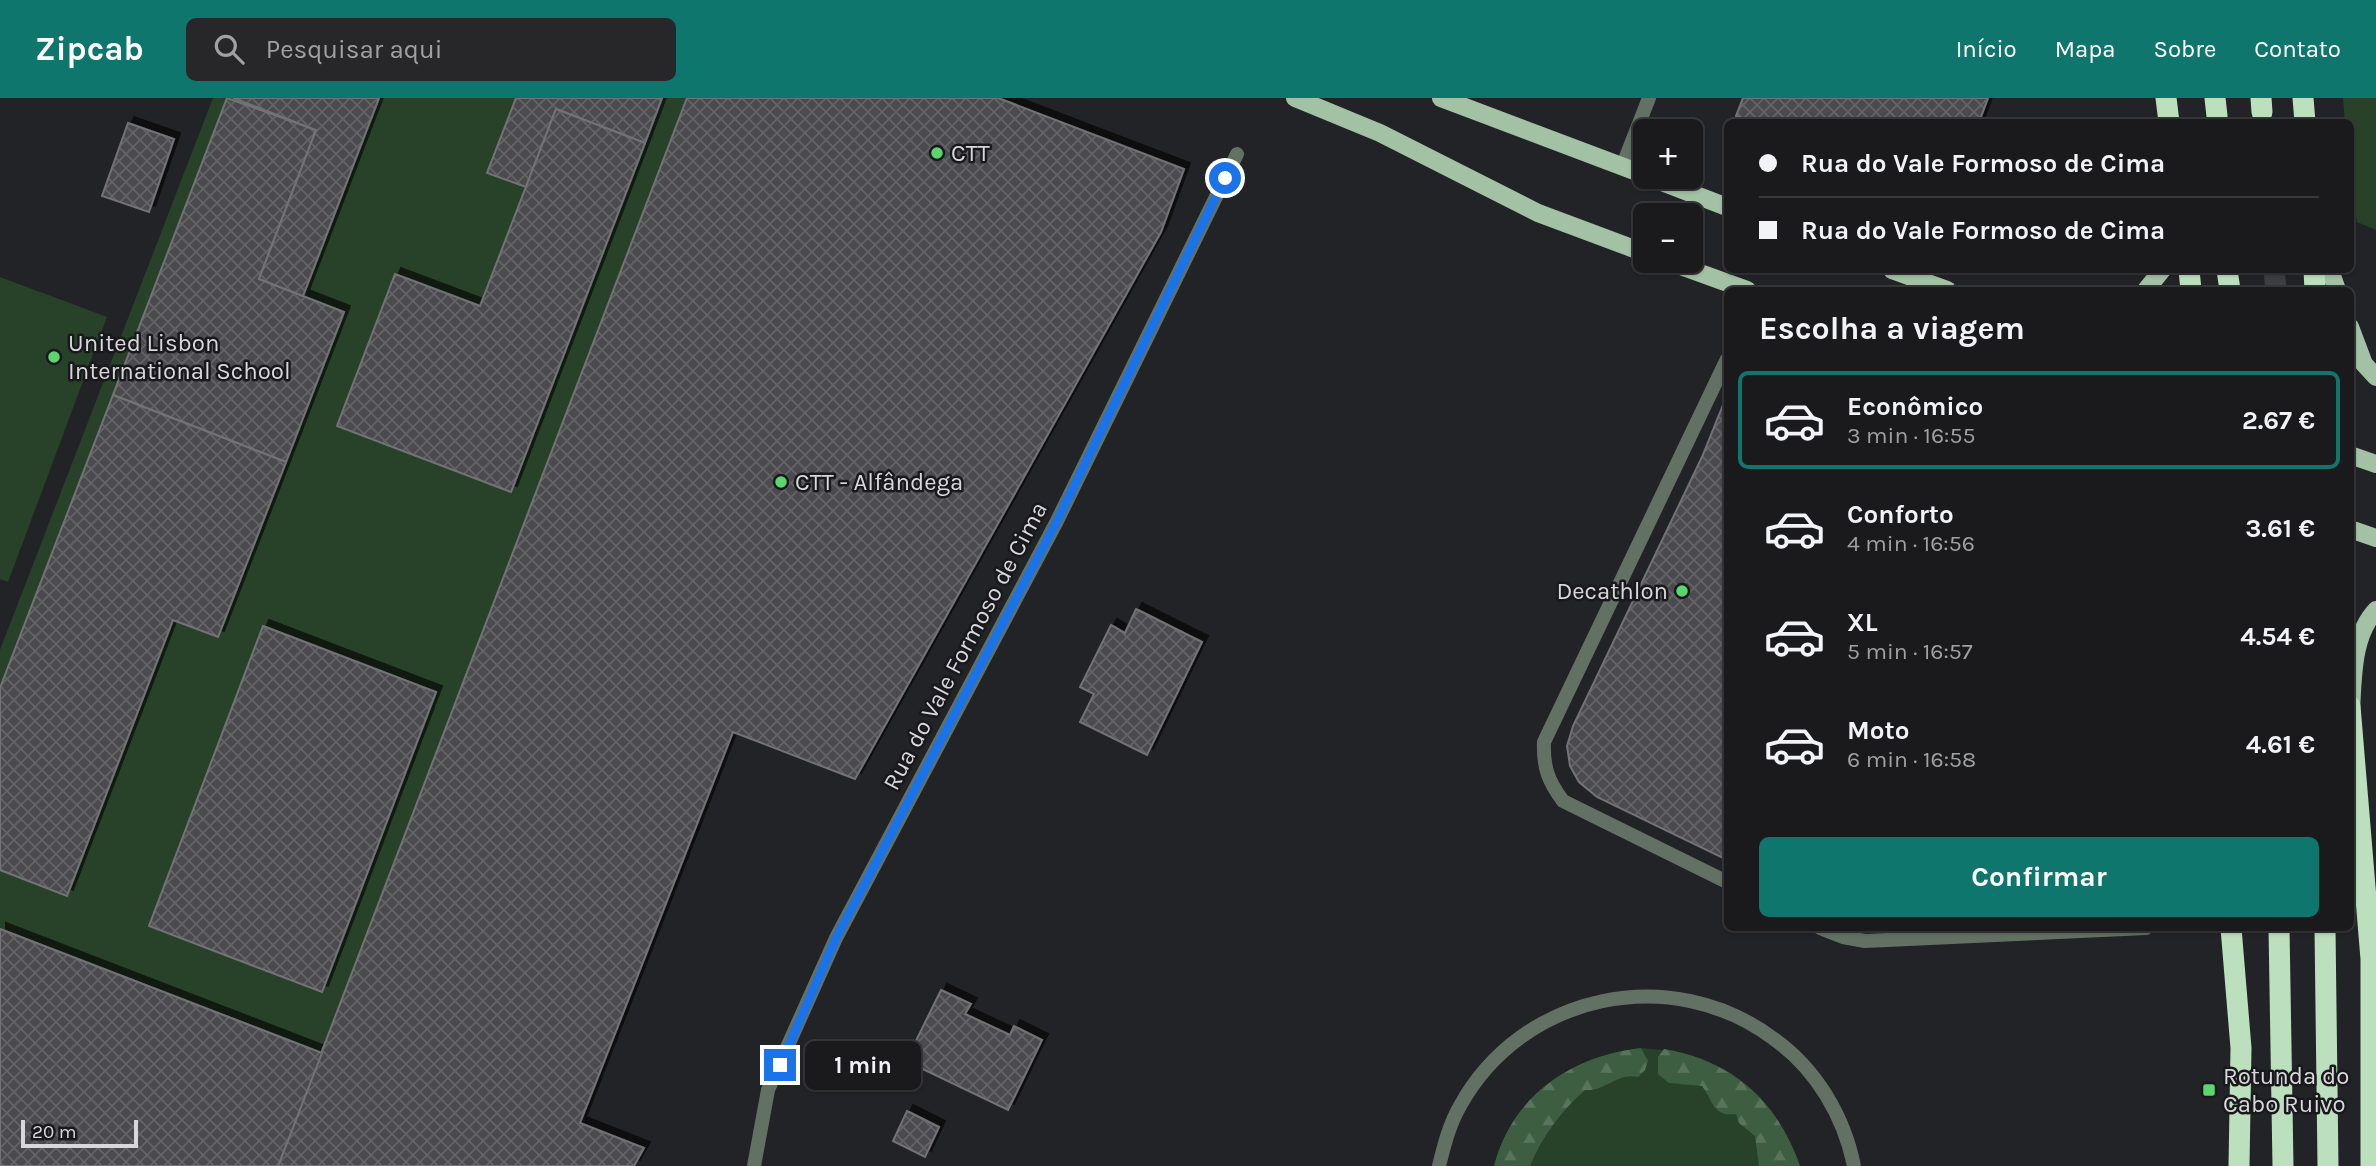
<!DOCTYPE html>
<html lang="pt">
<meta charset="utf-8">
<style>
body{margin:0;font-family:Karla,sans-serif;background:#272729;color:#f1f3f6;height:100vh;display:flex;flex-direction:column;font-size:26px;white-space:nowrap}
*{box-sizing:border-box;margin:0}
p{font-size:23px;color:#9fa1a3}
.icon{flex:none;width:38px;height:38px;fill:none;stroke:currentColor;stroke-width:2;stroke-linecap:round;stroke-linejoin:round}
.map{position:relative;flex:1;overflow:hidden}
.panel{position:absolute;left:1724px;top:189px;width:630px;height:644px;display:flex;flex-direction:column;background:#1a1a1c;border-radius:10px;box-shadow:0 2px 5px #0004,0 0 0 2px #38383b}
.panel>*{flex:none}
.hud{position:absolute;left:1724px;top:21px;width:630px;height:154px;border-radius:10px;box-shadow:0 2px 5px #0004,0 0 0 2px #38383b;display:grid;align-content:center;height:154px;padding:0 35px;background:#1a1a1c}
.controls{position:absolute;left:1633px;top:21px;display:grid;gap:14px}
.controls a{display:grid;place-items:center;width:70px;height:70px;border-radius:10px;background:#1a1a1c;box-shadow:0 2px 5px #0004,0 0 0 2px #38383b;font-size:35px}
.scale{position:absolute;left:21px;bottom:18px;width:117px;box-sizing:border-box;padding-left:7px;border:4px solid #d8d8da;border-top:0;font-size:19px;line-height:24px;white-space:nowrap;color:#d8d8da;-webkit-text-stroke:5px #19191d;paint-order:stroke}
.end{position:absolute;width:32px;height:32px;margin:-16px;border:9px solid #1a73e8;background:#fff;box-shadow:0 0 0 4px #fff}
.from{border-radius:50%}
.bubble{position:absolute;height:49px;border-radius:10px;background:#1a1a1c;box-shadow:0 2px 5px #0004,0 0 0 2px #38383b;font-size:23px;font-weight:700;line-height:49px;text-align:center}
.hud b{display:flex;align-items:center;gap:24px;height:66px;font-size:26px}
.hud b+b{border-top:2px solid #38383b}
.hud i{width:18px;height:18px;background:#f1f3f6}
ul{padding:0;list-style:none}
li{display:flex;align-items:center;gap:21px;height:98px;margin:0 14px 10px;padding:0 21px;border:4px solid transparent;border-radius:10px}
li div{flex:1}
li b{display:block;font-size:26px}
li em{font-style:normal;font-weight:700}
li.current{border-color:#0f766e}
li>.icon{width:63px;height:63px;stroke-width:1.5}
h2{padding:0 35px;font-size:32px;line-height:84px}
.action{display:flex;gap:14px;margin-top:auto;padding:14px 35px}
.action a{flex:1;height:80px;border-radius:10px;background:#0f766e;color:#fff;font-size:28px;font-weight:700;line-height:80px;text-align:center}
header{display:flex;align-items:center;gap:42px;box-sizing:border-box;height:98px;padding:0 35px;background:#0f766e;color:#fff}
header strong{font-size:33px}
nav{display:flex;gap:38px;margin-inline-start:auto;font-size:24px}
.search{width:490px;height:63px;background:#272729;display:flex;align-items:center;gap:18px;box-sizing:border-box;padding:0 24px;border-radius:10px;color:#9fa1a3;font-size:26px}
.map>svg:first-child{display:block}
.grass{fill:#28422a}
.forest{fill:url(#forest-firs)}
.building{fill:url(#building-cross-hatch);stroke:#737377;stroke-width:2;filter:url(#shadow)}
.lines{fill:none;stroke-linecap:round;stroke-linejoin:round}
.highway-tunnel{stroke:#3d3e41;stroke-width:21;stroke-dasharray:21 10;stroke-linecap:butt}
.lane{stroke:#637164;stroke-width:14}
.street{stroke:#637164;stroke-width:14}
.primary{stroke:#a3c1a5;stroke-width:18}
.highway{stroke:#bce0be;stroke-width:21}
.route{stroke:#1a73e8;stroke-width:9}
.poi-dot{fill:#5bd56e;stroke:#19191d;stroke-width:2.5}
.labels{text-anchor:middle;dominant-baseline:central;stroke-width:5;stroke-linejoin:round;paint-order:stroke}
.poi-label{font-size:24px;fill:#d8d8da;stroke:#19191d;text-anchor:start}
.street-label{font-size:24px;fill:#d8d8da;stroke:#19191d}
</style>
<header>
<strong>Zipcab</strong>
<div class="search"><svg class="icon" aria-label="search" viewBox="0 0 24 24"><circle cx="10" cy="10" r="6"/><path d="M15 15l6 6"/></svg>Pesquisar aqui</div>
<nav><a>Início</a><a>Mapa</a><a>Sobre</a><a>Contato</a></nav>
</header>
<div class="map">
<svg width="2376" height="1068" viewBox="0 0 2376 1068">
<defs>
<pattern id="forest-firs" width="22" height="20" patternUnits="userSpaceOnUse" patternTransform="scale(1.75)"><rect width="22" height="20" fill="#3e5e41"/><path d="M5 1l3.5 6h-7zM16 11l3.5 6h-7z" fill="#59745c"/></pattern>
<pattern id="building-cross-hatch" width="8" height="8" patternUnits="userSpaceOnUse" patternTransform="scale(1.75)"><rect width="8" height="8" fill="#4b4b4f"/><path d="M0 0l8 8M0 8l8-8" fill="none" stroke="#646468"/></pattern>
<filter id="shadow"><feDropShadow dx="6" dy="-6" stdDeviation="0" flood-color="#0009"/></filter>
</defs>
<rect width="100%" height="100%" fill="#222326"/>
<!-- grass -->
<g class="grass">
<polygon points="213,0 687,0 322,955 0,831 0,552"/>
<polygon points="2343,0 2376,0 2376,132 2357,124 2350,86 2350,24 2345,24"/>
<polygon points="0,179 107,219 8,484 0,481"/>
<path d="M 1641,950 C 1721,955 1773,991 1800,1068 L 1494,1068 C 1512,998 1571,958 1641,950 Z"/>
</g>
<!-- forest -->
<g class="forest">
<path d="M 1641,950 L 1648,963 L 1645,972 L 1638,979 C 1617,974 1605,994 1585,992 C 1561,1013 1541,1040 1530,1068 L 1494,1068 C 1512,998 1571,958 1641,950 Z"/>
<path d="M 1664,951 C 1732,962 1778,1004 1800,1068 L 1759,1068 L 1755,1038 L 1739,1025 L 1736,1016 C 1712,1019 1713,1002 1702,988 L 1669,985 L 1658,976 L 1658,959 Z"/>
</g>
<!-- building -->
<g class="building">
<polygon points="227,0 316,32 259,181 344,214 286,364 113,297"/>
<polygon points="233,0 379,0 303,198 259,181 316,32"/>
<polygon points="516,0 662,0 645,45 556,11 526,89 487,75"/>
<polygon points="687,0 998,0 1184,71 1161,134 855,681 733,634 580,1025 644,1050 634,1068 278,1068"/>
<polygon points="1743,0 1988,0 1979,24 1752,24 1736,18"/>
<polygon points="556,11 645,45 511,394 337,328 395,176 480,208"/>
<polygon points="128,25 174,41 149,114 102,98"/>
<polygon points="113,297 286,364 218,539 173,522 67,798 0,772 0,590"/>
<polygon points="1727,297 1727,762 1597,699 1579,684 1570,668 1567,648 1573,628 1702,359"/>
<polygon points="1136,511 1202,544 1147,657 1080,624 1094,596 1080,589 1111,527 1125,535"/>
<polygon points="263,528 436,594 322,894 149,828"/>
<polygon points="0,831 322,955 278,1068 0,1068"/>
<polygon points="941,892 971,906 965,916 1010,937 1014,928 1042,942 1008,1012 906,963"/>
<polygon points="907,1013 939,1029 925,1059 893,1043"/>
</g>
<g class="lines">
<!-- highway-tunnel -->
<polyline class="highway-tunnel" points="2274,172 2276,192"/>
<!-- lane -->
<g class="lane">
<polyline points="1622,69 1649,0"/>
<path d="M 1727,261 L 1544,644 C 1543,669 1548,683 1563,703 L 1727,784"/>
<polyline points="1820,830 1843,839 1865,843 2146,830"/>
</g>
<!-- street -->
<g class="street">
<polyline points="754,1068 768,992 836,840 1057,423 1237,56"/>
<path d="M 1439,1068 C 1444,1048 1449,1027 1460,1008 C 1522,895 1672,864 1774,941 C 1816,971 1844,1018 1854,1068"/>
</g>
<!-- primary -->
<g class="primary">
<polyline points="1295,0 1380,35 1538,115 1645,155"/>
<polyline points="1441,0 1645,77"/>
<polyline points="1649,79 1727,109"/>
<polyline points="1667,163 1747,192"/>
<polyline points="1892,172 1947,192"/>
<polyline points="2330,172 2337,192"/>
<polyline points="2146,192 2162,172"/>
<polyline points="2350,229 2364,266 2376,279"/>
<polyline points="2350,357 2376,366"/>
<polyline points="2350,431 2376,440"/>
<path d="M 2351,613 C 2353,579 2352,538 2376,512"/>
</g>
<!-- highway -->
<g class="highway">
<polyline points="2166,0 2169,24"/>
<polyline points="2215,0 2217,18"/>
<polyline points="2261,0 2262,14"/>
<polyline points="2303,0 2305,24"/>
<polyline points="2189,172 2191,192"/>
<polyline points="2227,172 2230,192"/>
<polyline points="2314,172 2315,192"/>
<polyline points="2350,608 2371,861 2371,1068"/>
<polyline points="2231,830 2241,950 2239,1068"/>
<polyline points="2279,830 2283,1068"/>
<polyline points="2325,830 2328,1068"/>
</g>
</g>
<g class="lines">
<!-- route -->
<polyline class="route" points="780,967 836,840 1057,423 1225,80"/>
</g>
<!-- markers -->
<g class="poi-dot">
<circle cx="937" cy="55" r="7"/>
<circle cx="54" cy="259" r="7"/>
<circle cx="781" cy="384" r="7"/>
<circle cx="1682" cy="493" r="7"/>
<rect x="2202" y="985" width="14" height="14" rx="3.5"/>
</g>
<g class="labels">
<!-- poi labels -->
<g class="poi-label">
<text x="951" y="55">CTT</text>
<text x="68" y="245">United Lisbon<tspan x="68" dy="28">International School</tspan></text>
<text x="795" y="384">CTT - Alfândega</text>
<text x="1668" y="493" text-anchor="end">Decathlon</text>
<text x="2223" y="978">Rotunda do<tspan x="2223" dy="28">Cabo Ruivo</tspan></text>
</g>
<!-- street labels -->
<g class="street-label">
<text transform="translate(965 548) rotate(-62)">Rua do Vale Formoso de Cima</text>
</g>
</g>
</svg>
<div class="controls">
<a>+</a>
<a>−</a>
</div>
<div class="scale">20 m</div>
<i class="end from" style="left:1225px;top:80px"></i>
<i class="end" style="left:780px;top:967px"></i>
<div class="bubble" style="left:805px;top:943px;width:116px">1 min</div>
<div class="hud">
<b><i class="from"></i>Rua do Vale Formoso de Cima</b>
<b><i></i>Rua do Vale Formoso de Cima</b>
</div>
<section class="panel">
<h2>Escolha a viagem</h2>
<ul>
<li class="current"><svg class="icon" aria-label="car" viewBox="0 0 24 24"><path d="M5 17H2v-5l4-1 3-4h7l3 4 3 1v5h-3M9 17h6M6 11h13"/><circle cx="7" cy="17" r="2"/><circle cx="17" cy="17" r="2"/></svg><div><b>Econômico</b><p>3 min · 16:55</p></div><em>2.67 €</em></li>
<li><svg class="icon" aria-label="car" viewBox="0 0 24 24"><path d="M5 17H2v-5l4-1 3-4h7l3 4 3 1v5h-3M9 17h6M6 11h13"/><circle cx="7" cy="17" r="2"/><circle cx="17" cy="17" r="2"/></svg><div><b>Conforto</b><p>4 min · 16:56</p></div><em>3.61 €</em></li>
<li><svg class="icon" aria-label="car" viewBox="0 0 24 24"><path d="M5 17H2v-5l4-1 3-4h7l3 4 3 1v5h-3M9 17h6M6 11h13"/><circle cx="7" cy="17" r="2"/><circle cx="17" cy="17" r="2"/></svg><div><b>XL</b><p>5 min · 16:57</p></div><em>4.54 €</em></li>
<li><svg class="icon" aria-label="car" viewBox="0 0 24 24"><path d="M5 17H2v-5l4-1 3-4h7l3 4 3 1v5h-3M9 17h6M6 11h13"/><circle cx="7" cy="17" r="2"/><circle cx="17" cy="17" r="2"/></svg><div><b>Moto</b><p>6 min · 16:58</p></div><em>4.61 €</em></li>
</ul>
<div class="action"><a>Confirmar</a></div>
</section>
</div>
